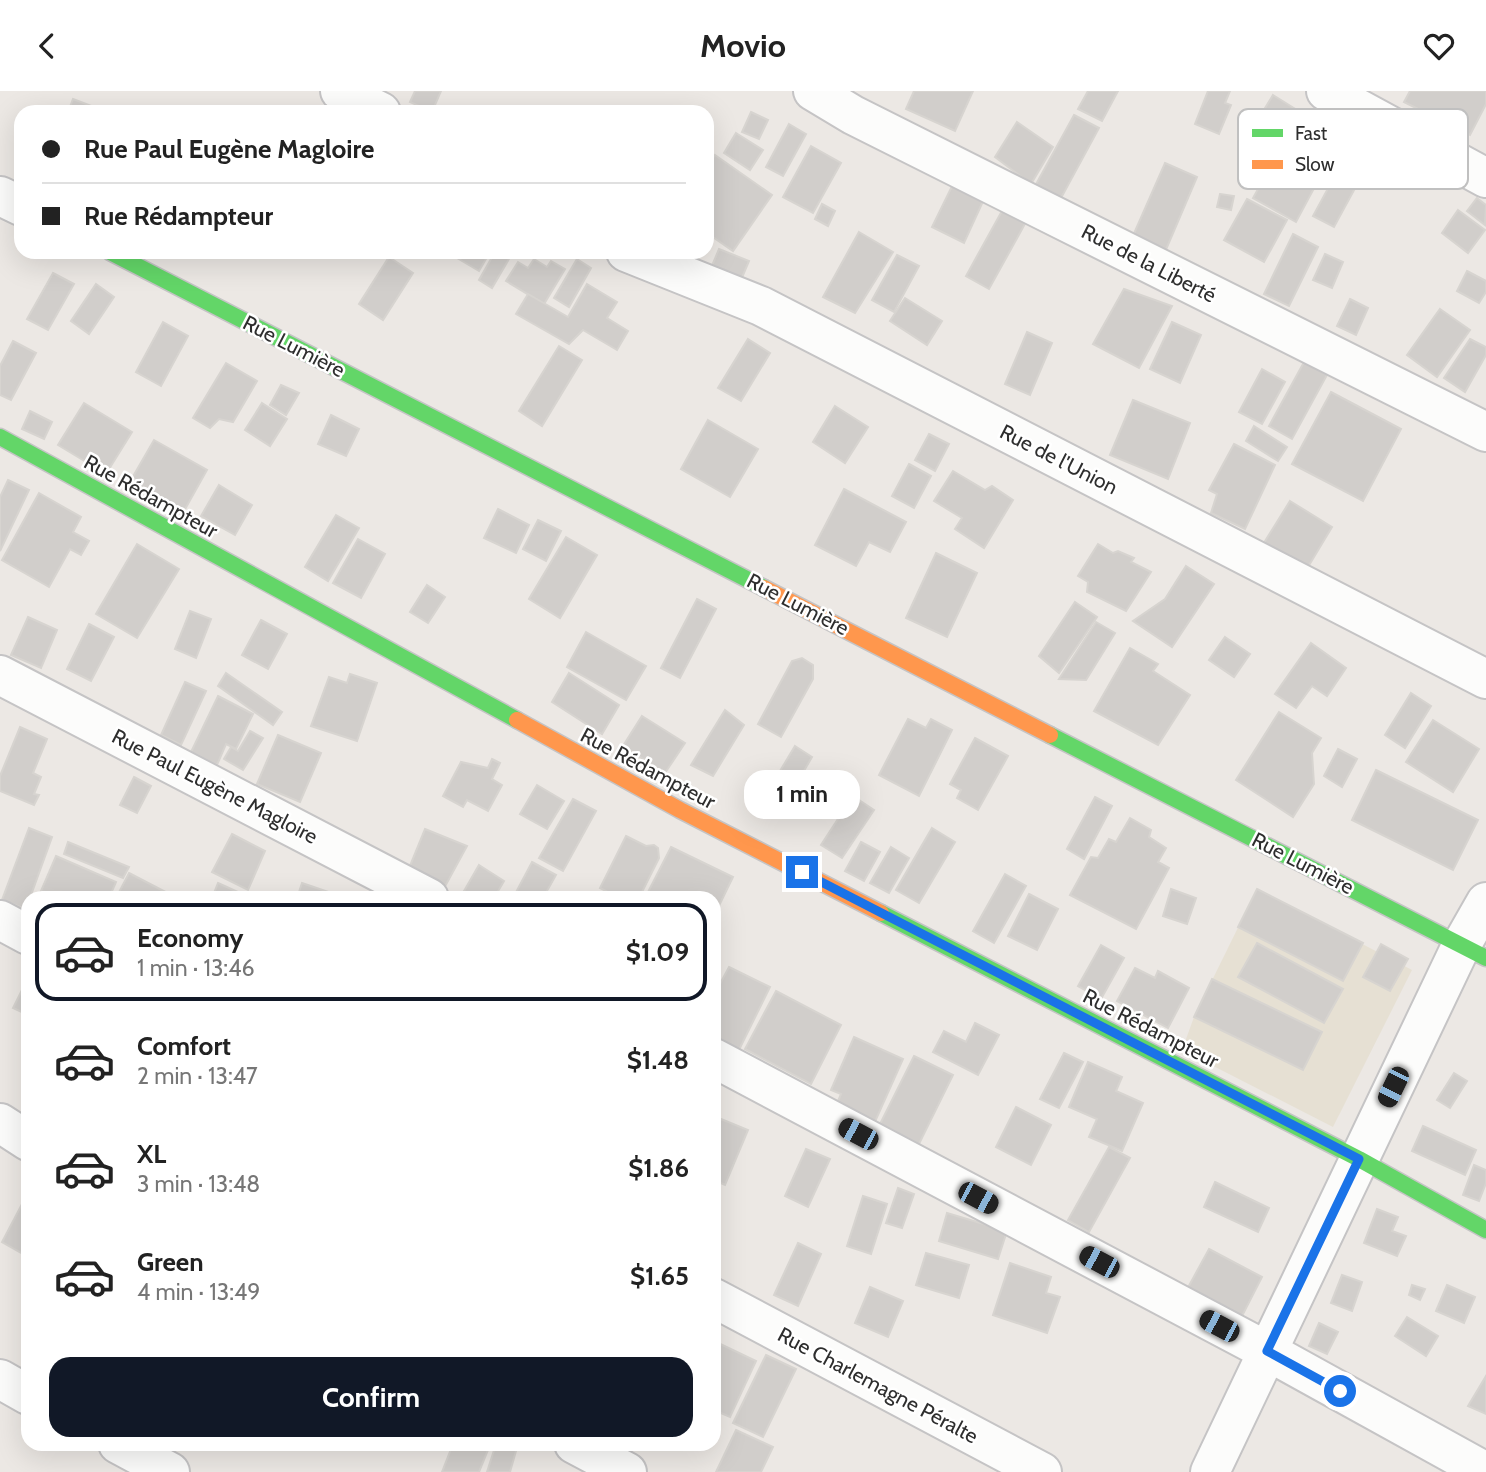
<!DOCTYPE html>
<meta charset="utf-8">
<style>
body{margin:0;font-family:Cabin,sans-serif;background:#f6f6f6;color:#222;height:100vh;display:flex;flex-direction:column;font-size:26px;white-space:nowrap}
*{box-sizing:border-box;margin:0}
p{font-size:23px;color:#767676}
.icon{flex:none;width:38px;height:38px;fill:none;stroke:currentColor;stroke-width:2;stroke-linecap:round;stroke-linejoin:round}
.map{position:relative;flex:1;overflow:hidden}
.drawer{position:absolute;left:21px;top:800px;width:700px;height:560px;display:flex;flex-direction:column;background:#fff;border-radius:21px;box-shadow:0 7px 28px #0002}
.drawer>*{flex:none}
.banner{position:absolute;left:14px;top:14px;width:700px;height:154px;border-radius:21px;box-shadow:0 7px 28px #0002;display:grid;align-content:center;height:154px;padding:0 28px;background:#fff}
.end{position:absolute;width:32px;height:32px;margin:-16px;border:9px solid #1a73e8;background:#fff;box-shadow:0 0 0 4px #fff}
.from{border-radius:50%}
.bubble{position:absolute;height:49px;border-radius:21px;background:#fff;box-shadow:0 7px 28px #0002;font-size:23px;font-weight:700;line-height:49px;text-align:center}
.car{position:absolute;width:21px;height:42px;margin:-21px -10px;border-radius:9px;box-shadow:0 0 5px 2px #0007;background:linear-gradient(#222 24%,#8ab4d8 0 40%,#222 0 76%,#8ab4d8 0 86%,#222 0)}
.banner b{display:flex;align-items:center;gap:24px;height:66px;font-size:26px}
.banner b+b{border-top:2px solid #e0e0e0}
.banner i{width:18px;height:18px;background:#222}
ul{padding:12px 0 0;list-style:none}
li{display:flex;align-items:center;gap:21px;height:98px;margin:0 14px 10px;padding:0 14px;border:4px solid transparent;border-radius:21px}
li div{flex:1}
li b{display:block;font-size:26px}
li em{font-style:normal;font-weight:700}
li.active{border-color:#111827}
li>.icon{width:63px;height:63px;stroke-width:1.5}
.action{display:flex;gap:14px;margin-top:auto;padding:14px 28px}
.action a{flex:1;height:80px;border-radius:21px;background:#111827;color:#fff;font-size:28px;font-weight:700;line-height:80px;text-align:center}
header{display:flex;justify-content:space-between;align-items:center;height:91px;padding:0 28px;background:#fff;font-size:32px;font-weight:700}
.map>svg:first-child{display:block}
.education{fill:#e6e0d3}
.building{fill:#d1cecb;stroke:#d7d4d0;stroke-width:2}
.lines{fill:none;stroke-linecap:round;stroke-linejoin:round}
.street-casing{stroke:#c5c4c5;stroke-width:42}
.fast-casing{stroke:#c5c4c5;stroke-width:19}
.slow-casing{stroke:#c5c4c5;stroke-width:19}
.street{stroke:#fcfcfb;stroke-width:38}
.fast{stroke:#63d668;stroke-width:16}
.slow{stroke:#ff974d;stroke-width:16}
.route{stroke:#1a73e8;stroke-width:9}
.labels{text-anchor:middle;dominant-baseline:central;stroke-width:5;stroke-linejoin:round;paint-order:stroke}
.street-label{font-size:21px;fill:#2e2e2e;stroke:#fff}
.key{fill:#fff;stroke:#c0c0c0;stroke-width:2}
.key-label{font-size:19px;fill:#2e2e2e}
</style>
<header><svg class="icon" aria-label="back" viewBox="0 0 24 24"><path d="M15 5l-7 7 7 7"/></svg>Movio<svg class="icon" aria-label="heart" viewBox="0 0 24 24"><path d="M12 20l-8-8c-3-5 5-10 8-4 3-6 11-1 8 4z"/></svg></header>
<div class="map">
<svg width="1486" height="1381" viewBox="0 0 1486 1381">
<rect width="100%" height="100%" fill="#ece8e4"/>
<!-- education -->
<polygon class="education" points="1257,798 1412,879 1333,1036 1182,959 1194,926"/>
<!-- building -->
<g class="building">
<polygon points="415,0 441,0 432,21 410,11"/>
<polygon points="914,0 973,0 955,40 906,18"/>
<polygon points="1088,0 1118,0 1102,30 1078,18"/>
<polygon points="1208,0 1230,0 1225,12 1231,14 1219,43 1195,33"/>
<polygon points="1410,0 1486,0 1486,13 1470,44 1404,11"/>
<polygon points="1273,4 1297,19 1264,73 1240,58"/>
<polygon points="73,8 97,17 96,21 68,21"/>
<polygon points="751,21 768,29 759,48 742,41"/>
<polygon points="1074,24 1099,37 1060,109 1035,95"/>
<polygon points="1017,31 1053,56 1031,93 995,66"/>
<polygon points="789,33 806,43 783,85 766,76"/>
<polygon points="736,42 763,59 750,79 724,62"/>
<polygon points="811,55 841,72 813,122 783,106"/>
<polygon points="1279,60 1301,71 1305,63 1326,75 1296,131 1253,107"/>
<polygon points="715,64 772,104 733,160 707,142 707,75"/>
<polygon points="1165,72 1197,86 1165,161 1132,147"/>
<polygon points="1338,79 1359,90 1334,136 1313,125"/>
<polygon points="954,91 985,106 964,152 932,136"/>
<polygon points="1220,103 1234,105 1231,119 1217,116"/>
<polygon points="1477,107 1486,114 1485,134 1467,120"/>
<polygon points="1247,108 1287,129 1264,171 1224,149"/>
<polygon points="822,113 835,120 828,135 815,128"/>
<polygon points="1003,118 1026,131 989,198 966,185"/>
<polygon points="1458,119 1485,139 1468,162 1442,142"/>
<polygon points="859,141 893,161 855,222 823,206"/>
<polygon points="1293,143 1318,156 1289,215 1264,203"/>
<polygon points="719,158 749,170 741,189 711,177"/>
<polygon points="461,161 490,161 479,180 457,167"/>
<polygon points="495,161 513,161 492,197 479,189"/>
<polygon points="1325,163 1343,171 1332,197 1313,189"/>
<polygon points="897,164 919,175 894,221 872,209"/>
<polygon points="389,166 413,182 383,229 359,213"/>
<polygon points="534,168 547,176 551,170 565,178 544,213 506,190 518,171 528,177"/>
<polygon points="577,168 591,177 569,216 554,207"/>
<polygon points="1467,180 1486,190 1486,201 1479,212 1457,200"/>
<polygon points="53,182 74,193 48,239 27,228"/>
<polygon points="96,193 114,206 89,243 71,230"/>
<polygon points="587,193 617,211 607,227 628,240 617,259 583,239 569,253 516,223 528,203 568,226"/>
<polygon points="1124,198 1172,215 1139,277 1093,253"/>
<polygon points="905,207 942,230 927,254 890,230"/>
<polygon points="1350,208 1368,217 1356,244 1337,235"/>
<polygon points="1440,218 1470,239 1437,286 1407,264"/>
<polygon points="163,231 188,245 161,295 136,281"/>
<polygon points="1172,231 1201,244 1180,292 1150,278"/>
<polygon points="1027,241 1052,252 1030,304 1005,293"/>
<polygon points="748,248 770,262 741,310 718,297"/>
<polygon points="1470,248 1486,256 1486,264 1465,301 1444,287"/>
<polygon points="13,250 36,262 11,309 0,304 0,275"/>
<polygon points="559,255 582,269 542,335 519,320"/>
<polygon points="1304,271 1327,284 1292,348 1269,335"/>
<polygon points="226,272 257,290 233,331 219,328 210,337 193,327"/>
<polygon points="1262,278 1285,291 1262,333 1239,321"/>
<polygon points="281,294 299,302 286,324 270,314"/>
<polygon points="1331,301 1401,338 1363,410 1292,373"/>
<polygon points="1133,309 1190,332 1168,388 1110,364"/>
<polygon points="84,312 132,341 106,383 58,354"/>
<polygon points="262,312 287,328 270,355 245,339"/>
<polygon points="835,315 868,336 845,372 813,351"/>
<polygon points="30,320 52,331 44,348 22,338"/>
<polygon points="331,324 359,338 346,365 318,353"/>
<polygon points="708,329 758,358 730,406 681,378"/>
<polygon points="1254,335 1287,356 1278,370 1246,350"/>
<polygon points="929,343 949,353 935,380 915,369"/>
<polygon points="154,349 207,379 184,420 131,389"/>
<polygon points="1234,353 1275,374 1245,438 1211,422 1217,403 1209,399"/>
<polygon points="909,373 931,385 914,417 892,405"/>
<polygon points="953,380 985,399 992,395 1013,409 984,457 955,438 962,427 934,410"/>
<polygon points="8,389 29,399 0,460 0,406"/>
<polygon points="219,394 252,414 235,444 201,425"/>
<polygon points="844,398 906,431 890,461 869,451 856,475 815,454"/>
<polygon points="39,402 81,426 73,441 89,450 81,464 70,458 49,496 2,469"/>
<polygon points="1290,410 1332,436 1305,481 1262,455"/>
<polygon points="498,418 529,434 516,462 484,447"/>
<polygon points="336,424 359,437 328,490 305,476"/>
<polygon points="538,429 561,440 546,470 523,458"/>
<polygon points="566,446 597,464 560,527 529,508"/>
<polygon points="358,448 385,463 361,507 333,492"/>
<polygon points="137,453 179,478 137,547 96,523"/>
<polygon points="1098,453 1113,462 1118,460 1134,467 1131,471 1151,481 1126,520 1087,501 1088,491 1078,485"/>
<polygon points="936,462 977,482 947,546 906,527"/>
<polygon points="1186,475 1214,493 1172,556 1133,530 1165,508"/>
<polygon points="427,494 445,506 428,532 410,521"/>
<polygon points="697,508 716,518 680,587 661,577"/>
<polygon points="1075,511 1097,526 1059,582 1039,565"/>
<polygon points="190,520 211,528 196,567 175,558"/>
<polygon points="28,526 57,539 41,577 11,564"/>
<polygon points="261,529 287,543 268,578 242,564"/>
<polygon points="1096,531 1115,542 1086,589 1059,588"/>
<polygon points="89,533 114,546 91,590 67,578"/>
<polygon points="586,541 646,575 626,609 567,576"/>
<polygon points="1225,546 1250,563 1234,586 1209,569"/>
<polygon points="1311,552 1346,577 1327,605 1312,595 1296,617 1275,603"/>
<polygon points="1130,557 1158,573 1153,580 1190,604 1158,654 1094,620"/>
<polygon points="802,567 813,574 813,588 781,646 758,633 792,570"/>
<polygon points="226,582 282,621 273,634 218,595"/>
<polygon points="569,582 619,614 602,643 552,611"/>
<polygon points="350,583 377,592 357,650 311,635 329,586 347,592"/>
<polygon points="185,591 206,600 181,654 161,644"/>
<polygon points="1411,602 1431,615 1405,657 1385,644"/>
<polygon points="218,605 253,623 236,658 226,653 217,674 191,661"/>
<polygon points="725,619 744,634 713,685 691,674"/>
<polygon points="1279,621 1321,647 1312,662 1314,693 1293,726 1236,689"/>
<polygon points="642,625 685,652 665,682 623,655"/>
<polygon points="908,628 926,637 931,628 952,639 919,705 879,684"/>
<polygon points="1433,629 1479,658 1453,701 1406,671"/>
<polygon points="20,636 47,648 33,682 41,686 34,703 39,704 34,714 0,700 0,685"/>
<polygon points="250,640 263,647 243,679 224,668 231,656 238,660"/>
<polygon points="278,644 321,662 300,711 257,693"/>
<polygon points="975,647 1008,665 978,719 957,707 961,699 950,693"/>
<polygon points="795,655 812,666 783,716 765,705"/>
<polygon points="1338,658 1357,668 1342,696 1324,685"/>
<polygon points="492,668 500,672 492,688 502,694 488,720 467,709 463,716 443,705 461,671 488,677"/>
<polygon points="1376,679 1478,729 1453,779 1352,729"/>
<polygon points="134,686 151,695 137,722 120,714"/>
<polygon points="537,694 564,710 547,738 520,723"/>
<polygon points="853,705 874,719 842,767 821,754"/>
<polygon points="1095,706 1112,715 1084,768 1067,758"/>
<polygon points="573,708 596,720 563,780 539,767"/>
<polygon points="1130,727 1151,739 1149,746 1166,757 1158,771 1169,777 1136,838 1070,804 1091,766 1098,767 1109,748 1116,751"/>
<polygon points="29,737 52,746 26,818 2,809"/>
<polygon points="932,737 955,751 919,812 896,799"/>
<polygon points="425,738 467,755 442,801 407,782"/>
<polygon points="232,743 265,760 248,799 212,781"/>
<polygon points="626,745 646,755 654,754 658,757 659,767 639,807 619,807 600,797"/>
<polygon points="68,751 129,776 123,787 64,763"/>
<polygon points="861,751 880,761 864,790 845,780"/>
<polygon points="671,756 733,786 714,825 714,807 645,807"/>
<polygon points="891,756 909,767 889,802 870,792"/>
<polygon points="56,765 116,791 109,807 38,807"/>
<polygon points="532,771 556,784 543,807 513,807"/>
<polygon points="479,774 504,790 494,807 460,807"/>
<polygon points="129,782 177,807 116,807"/>
<polygon points="1005,783 1026,795 994,852 973,840"/>
<polygon points="218,792 251,807 212,807"/>
<polygon points="302,792 346,807 297,807"/>
<polygon points="1171,798 1196,807 1187,833 1163,825"/>
<polygon points="1257,798 1363,852 1343,890 1238,836"/>
<polygon points="1029,803 1058,818 1037,859 1008,845"/>
<polygon points="1257,852 1343,898 1324,932 1238,886"/>
<polygon points="1381,853 1408,868 1390,900 1363,886"/>
<polygon points="1101,854 1124,867 1101,908 1078,895"/>
<polygon points="729,876 770,896 736,965 714,955 714,904"/>
<polygon points="1135,877 1155,887 1158,880 1189,897 1168,937 1117,910"/>
<polygon points="28,887 28,924 13,917"/>
<polygon points="1212,888 1322,941 1303,979 1194,926"/>
<polygon points="776,900 841,934 811,993 745,958"/>
<polygon points="975,932 999,944 978,984 933,961 944,940 966,951"/>
<polygon points="854,946 903,968 874,1033 836,1015 841,1003 831,999"/>
<polygon points="1064,962 1083,971 1059,1017 1040,1008"/>
<polygon points="914,965 953,984 919,1053 880,1033"/>
<polygon points="1088,971 1122,986 1116,1000 1143,1012 1122,1060 1089,1046 1097,1028 1069,1016"/>
<polygon points="1454,982 1467,990 1450,1017 1437,1009"/>
<polygon points="1016,1016 1051,1034 1031,1074 996,1056"/>
<polygon points="721,1028 748,1039 725,1094 714,1089 714,1044"/>
<polygon points="1423,1035 1476,1059 1465,1084 1412,1060"/>
<polygon points="1109,1056 1130,1067 1089,1141 1068,1129"/>
<polygon points="806,1058 830,1068 808,1116 785,1105"/>
<polygon points="1474,1074 1486,1079 1486,1092 1479,1110 1463,1104"/>
<polygon points="1215,1091 1269,1117 1258,1141 1204,1116"/>
<polygon points="898,1097 914,1103 902,1137 886,1132"/>
<polygon points="863,1105 887,1113 871,1163 847,1155"/>
<polygon points="22,1113 28,1116 28,1158 25,1164 2,1151"/>
<polygon points="1377,1118 1398,1126 1392,1140 1406,1145 1397,1165 1364,1152"/>
<polygon points="947,1122 1007,1140 998,1168 939,1150"/>
<polygon points="798,1152 821,1163 798,1215 774,1204"/>
<polygon points="1209,1158 1262,1186 1239,1231 1185,1202"/>
<polygon points="926,1162 969,1174 959,1207 916,1194"/>
<polygon points="1010,1172 1051,1186 1046,1202 1060,1206 1047,1242 993,1224"/>
<polygon points="1342,1184 1362,1191 1352,1220 1331,1212"/>
<polygon points="1412,1194 1425,1198 1420,1209 1409,1204"/>
<polygon points="1447,1194 1475,1206 1464,1232 1436,1220"/>
<polygon points="870,1196 903,1210 888,1246 855,1232"/>
<polygon points="1407,1226 1438,1245 1426,1265 1395,1245"/>
<polygon points="1319,1232 1338,1241 1327,1263 1309,1255"/>
<polygon points="714,1250 756,1270 730,1326 714,1319"/>
<polygon points="766,1264 796,1278 763,1346 733,1332"/>
<polygon points="1486,1285 1486,1323 1468,1315"/>
<polygon points="736,1339 773,1356 761,1381 716,1381"/>
<polygon points="453,1353 490,1354 479,1381 442,1381"/>
<polygon points="496,1353 518,1353 510,1381 487,1381"/>
</g>
<g class="lines">
<!-- street casing -->
<g class="street-casing">
<g id="street">
<polyline points="340,0 381,21"/>
<polyline points="813,0 853,24 1486,341"/>
<polyline points="1326,0 1486,87"/>
<polyline points="0,105 21,115"/>
<polyline points="626,161 761,215 1486,588"/>
<polyline points="0,584 429,807"/>
<polyline points="0,829 28,844"/>
<polyline points="714,967 1267,1260 1486,1381"/>
<polyline points="0,1032 28,1050"/>
<polyline points="714,1207 1042,1381"/>
<polyline points="0,1288 28,1304"/>
<polyline points="118,1353 170,1381"/>
<polyline points="574,1353 627,1381"/>
<polyline points="1210,1381 1462,853 1486,811"/>
</g>
</g>
<!-- fast casing -->
<g class="fast-casing">
<g id="fast">
<polyline points="110,161 764,497"/>
<polyline points="0,346 517,629"/>
<polyline points="1050,644 1486,867"/>
<polyline points="881,822 1359,1068 1486,1139"/>
</g>
</g>
<!-- slow casing -->
<g class="slow-casing">
<g id="slow">
<polyline points="764,497 1050,644"/>
<polyline points="517,629 680,719 881,822"/>
</g>
</g>
<!-- street -->
<use href="#street" class="street"/>
<!-- fast -->
<use href="#fast" class="fast"/>
<!-- slow -->
<use href="#slow" class="slow"/>
</g>
<g class="lines">
<!-- route -->
<polyline class="route" points="802,781 1359,1068 1267,1260 1340,1300"/>
</g>
<g class="labels">
<!-- street labels -->
<g class="street-label">
<text transform="translate(1149 172) rotate(27)">Rue de la Liberté</text>
<text transform="translate(294 255) rotate(27)">Rue Lumière</text>
<text transform="translate(1059 368) rotate(27)">Rue de l'Union</text>
<text transform="translate(151 405) rotate(29)">Rue Rédampteur</text>
<text transform="translate(798 513) rotate(27)">Rue Lumière</text>
<text transform="translate(648 677) rotate(28)">Rue Rédampteur</text>
<text transform="translate(215 695) rotate(27)">Rue Paul Eugène Magloire</text>
<text transform="translate(1303 772) rotate(27)">Rue Lumière</text>
<text transform="translate(1151 937) rotate(27)">Rue Rédampteur</text>
<text transform="translate(878 1294) rotate(28)">Rue Charlemagne Péralte</text>
</g>
</g>
<!-- legend -->
<rect x="1238" y="18" width="230" height="80" rx="10" class="key"/>
<rect x="1252" y="38" width="31" height="8" fill="#63d668"/>
<rect x="1252" y="69" width="31" height="9" fill="#ff974d"/>
<g class="key-label">
<text x="1295" y="49">Fast</text>
<text x="1295" y="80">Slow</text>
</g>
</svg>
<i class="end from" style="left:1340px;top:1300px"></i>
<i class="end" style="left:802px;top:781px"></i>
<div class="bubble" style="left:744px;top:679px;width:116px">1 min</div>
<i class="car" style="left:1393px;top:996px;rotate:206deg"></i>
<i class="car" style="left:858px;top:1043px;rotate:298deg"></i>
<i class="car" style="left:978px;top:1107px;rotate:118deg"></i>
<i class="car" style="left:1099px;top:1171px;rotate:298deg"></i>
<i class="car" style="left:1219px;top:1235px;rotate:298deg"></i>
<div class="banner">
<b><i class="from"></i>Rue Paul Eugène Magloire</b>
<b><i></i>Rue Rédampteur</b>
</div>
<section class="drawer">
<ul>
<li class="active"><svg class="icon" aria-label="car" viewBox="0 0 24 24"><path d="M5 17H2v-5l4-1 3-4h7l3 4 3 1v5h-3M9 17h6M6 11h13"/><circle cx="7" cy="17" r="2"/><circle cx="17" cy="17" r="2"/></svg><div><b>Economy</b><p>1 min · 13:46</p></div><em>$1.09</em></li>
<li><svg class="icon" aria-label="car" viewBox="0 0 24 24"><path d="M5 17H2v-5l4-1 3-4h7l3 4 3 1v5h-3M9 17h6M6 11h13"/><circle cx="7" cy="17" r="2"/><circle cx="17" cy="17" r="2"/></svg><div><b>Comfort</b><p>2 min · 13:47</p></div><em>$1.48</em></li>
<li><svg class="icon" aria-label="car" viewBox="0 0 24 24"><path d="M5 17H2v-5l4-1 3-4h7l3 4 3 1v5h-3M9 17h6M6 11h13"/><circle cx="7" cy="17" r="2"/><circle cx="17" cy="17" r="2"/></svg><div><b>XL</b><p>3 min · 13:48</p></div><em>$1.86</em></li>
<li><svg class="icon" aria-label="car" viewBox="0 0 24 24"><path d="M5 17H2v-5l4-1 3-4h7l3 4 3 1v5h-3M9 17h6M6 11h13"/><circle cx="7" cy="17" r="2"/><circle cx="17" cy="17" r="2"/></svg><div><b>Green</b><p>4 min · 13:49</p></div><em>$1.65</em></li>
</ul>
<div class="action"><a>Confirm</a></div>
</section>
</div>
